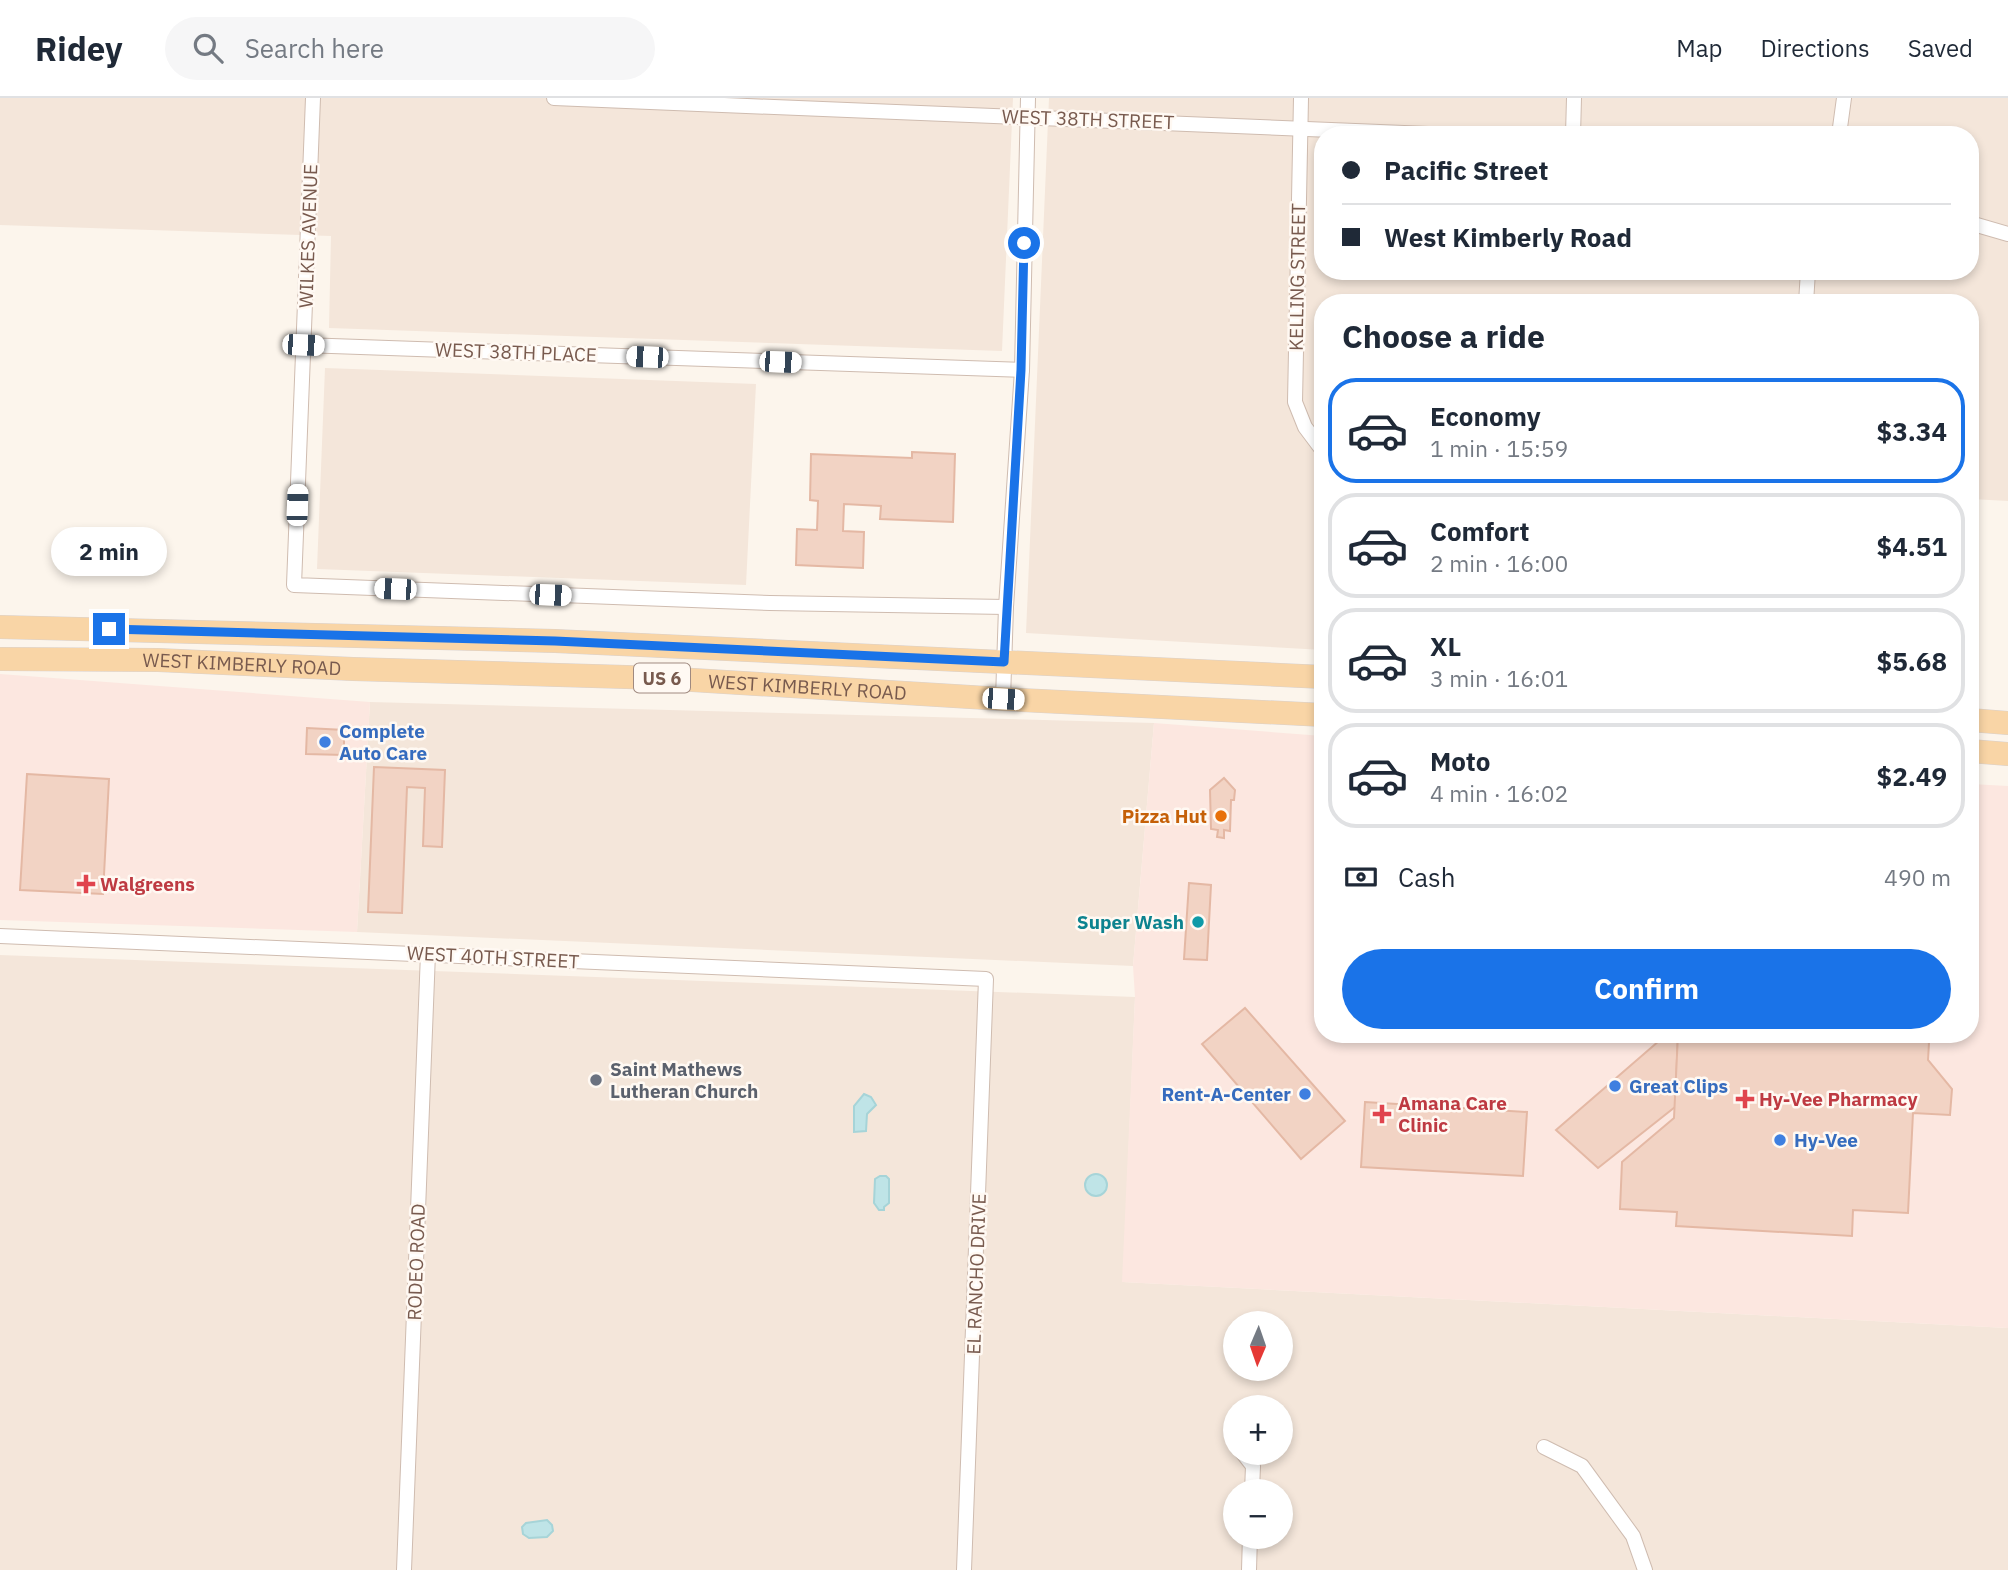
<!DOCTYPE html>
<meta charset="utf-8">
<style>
body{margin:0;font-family:"IBM Plex Sans",sans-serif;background:#f6f6f7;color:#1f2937;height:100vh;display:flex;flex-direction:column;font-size:26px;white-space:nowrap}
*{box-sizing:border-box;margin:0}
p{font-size:23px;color:#747a83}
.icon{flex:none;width:38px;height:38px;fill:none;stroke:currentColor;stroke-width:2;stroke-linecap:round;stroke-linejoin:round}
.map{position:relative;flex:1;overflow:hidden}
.sheet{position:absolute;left:1314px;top:196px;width:665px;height:749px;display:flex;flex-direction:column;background:#fff;border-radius:28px;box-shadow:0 4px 10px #0003}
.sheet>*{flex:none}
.banner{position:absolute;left:1314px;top:28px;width:665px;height:154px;border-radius:28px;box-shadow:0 4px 10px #0003;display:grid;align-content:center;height:154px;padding:0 28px;background:#fff}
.needle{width:46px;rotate:182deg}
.buttons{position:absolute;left:1223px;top:1213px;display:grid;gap:14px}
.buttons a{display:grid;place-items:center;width:70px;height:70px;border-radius:50%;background:#fff;box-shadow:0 4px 10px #0003;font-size:35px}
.end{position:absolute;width:32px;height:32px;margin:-16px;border:9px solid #1a73e8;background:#fff;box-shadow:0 0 0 4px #fff}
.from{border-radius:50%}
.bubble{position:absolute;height:49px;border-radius:24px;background:#fff;box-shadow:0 4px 10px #0003;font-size:23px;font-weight:800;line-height:49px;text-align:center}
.car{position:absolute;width:21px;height:42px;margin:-21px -10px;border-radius:9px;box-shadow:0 0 5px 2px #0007;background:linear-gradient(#fff 24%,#345 0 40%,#fff 0 76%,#345 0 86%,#fff 0)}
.banner b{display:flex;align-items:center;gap:24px;height:66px;font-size:26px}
.banner b+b{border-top:2px solid #e0e1e3}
.banner i{width:18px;height:18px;background:#1f2937}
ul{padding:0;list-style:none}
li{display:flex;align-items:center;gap:21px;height:105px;margin:0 14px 10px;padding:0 14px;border:4px solid #e0e1e3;border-radius:28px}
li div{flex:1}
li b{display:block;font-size:26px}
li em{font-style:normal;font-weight:800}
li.selected{border-color:#1a73e8}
li>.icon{width:63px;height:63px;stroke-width:1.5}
h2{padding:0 28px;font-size:32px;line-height:84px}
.pay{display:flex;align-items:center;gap:18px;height:77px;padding:0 28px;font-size:26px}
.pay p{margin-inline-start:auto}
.action{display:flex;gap:14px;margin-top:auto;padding:14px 28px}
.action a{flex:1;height:80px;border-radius:42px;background:#1a73e8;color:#fff;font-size:28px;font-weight:800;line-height:80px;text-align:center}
header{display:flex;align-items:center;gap:42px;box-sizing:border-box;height:98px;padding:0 35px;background:#fff;border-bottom:2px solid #e0e1e3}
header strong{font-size:33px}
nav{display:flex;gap:38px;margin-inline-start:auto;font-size:24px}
.search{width:490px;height:63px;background:#f6f6f7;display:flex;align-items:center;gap:18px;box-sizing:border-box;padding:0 24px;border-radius:38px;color:#747a83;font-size:26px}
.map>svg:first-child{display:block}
.residential{fill:#f4e6da;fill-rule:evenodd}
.commercial{fill:#fce7e0}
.water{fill:#bfe4e7;stroke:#a6d4d8;stroke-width:2}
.building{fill:#f2d3c4;stroke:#e4b8a4;stroke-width:2}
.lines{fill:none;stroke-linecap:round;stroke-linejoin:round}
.street-casing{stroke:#cfbcb0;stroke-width:16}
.primary-casing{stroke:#d9d1cd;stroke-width:24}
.street{stroke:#fff;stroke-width:14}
.primary{stroke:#f9d5a6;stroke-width:23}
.route{stroke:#1a73e8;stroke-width:9}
.shop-dot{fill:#3f7fe0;stroke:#fff9f3;stroke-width:2.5}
.food-dot{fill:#e8710a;stroke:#fff9f3;stroke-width:2.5}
.health-dot{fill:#e0444e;stroke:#fff9f3;stroke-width:2.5}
.culture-dot{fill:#0f9aa8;stroke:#fff9f3;stroke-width:2.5}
.worship-dot{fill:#6b7280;stroke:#fff9f3;stroke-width:2.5}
.labels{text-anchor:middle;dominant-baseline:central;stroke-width:5;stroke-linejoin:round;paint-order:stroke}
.shield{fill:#fff9f3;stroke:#a08a80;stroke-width:2}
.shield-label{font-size:18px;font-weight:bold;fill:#785a4e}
.street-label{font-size:19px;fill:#785a4e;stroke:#fff9f3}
.shop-label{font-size:19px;font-weight:bold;fill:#366cbe;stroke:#fff9f3;text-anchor:start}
.food-label{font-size:19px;font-weight:bold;fill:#c56008;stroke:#fff9f3;text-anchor:end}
.health-label{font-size:19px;font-weight:bold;fill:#be3a42;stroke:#fff9f3;text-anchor:start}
.culture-label{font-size:19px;font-weight:bold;fill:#0d838f;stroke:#fff9f3;text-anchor:end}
.worship-label{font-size:19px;font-weight:bold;fill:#5b616d;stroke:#fff9f3;text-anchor:start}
</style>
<header>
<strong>Ridey</strong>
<div class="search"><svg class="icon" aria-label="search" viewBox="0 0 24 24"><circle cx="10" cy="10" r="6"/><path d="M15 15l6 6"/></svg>Search here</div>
<nav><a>Map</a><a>Directions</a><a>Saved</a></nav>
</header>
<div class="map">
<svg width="2008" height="1472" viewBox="0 0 2008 1472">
<rect width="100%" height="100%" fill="#fcf5ec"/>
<!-- residential -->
<g class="residential">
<polygon points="0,0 1013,0 1002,253 329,230 331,138 0,127"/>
<path d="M 1049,0 L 2008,0 L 2008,403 L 1971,401 L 1970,205 L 1323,205 L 1323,552 L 1026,535 ZM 1323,37 L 1970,37 L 1970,173 L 1323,173 Z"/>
<polygon points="325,270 756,286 746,487 317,471"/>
<polygon points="370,604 1154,625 1133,868 357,834"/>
<path d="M 0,857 L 1135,899 L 1123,1184 L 2008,1230 L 2008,1472 L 0,1472 ZM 1236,1225 L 1281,1225 L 1281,1270 L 1236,1270 ZM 1236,1309 L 1281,1309 L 1281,1354 L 1236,1354 ZM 1236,1393 L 1281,1393 L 1281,1438 L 1236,1438 Z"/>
</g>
<!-- commercial -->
<g class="commercial">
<polygon points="0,576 370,604 357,834 0,822"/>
<polygon points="1154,625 1323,638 1323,936 1970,936 1971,686 2008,688 2008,1230 1122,1184 1135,899 1133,868"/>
</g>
<!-- water -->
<g class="water">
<polygon points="864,996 871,999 876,1007 867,1016 866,1033 854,1034 854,1008"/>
<circle cx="1096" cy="1087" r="11"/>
<polygon points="880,1078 886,1078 889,1081 889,1105 884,1109 884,1112 879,1112 874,1105 875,1081"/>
<polygon points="547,1422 552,1427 553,1433 547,1439 529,1440 523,1436 522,1429 526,1425"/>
</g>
<!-- building -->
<g class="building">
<polygon points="912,354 955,356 953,424 880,421 881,408 844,406 843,433 864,434 863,470 796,467 797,431 817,432 818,403 810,402 811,356 912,360"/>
<polygon points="307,630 344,632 344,657 306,656"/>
<polygon points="374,669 445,672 442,749 423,748 425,690 407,689 402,815 368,814"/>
<polygon points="27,676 109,681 103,796 20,792"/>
<polygon points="1224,680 1235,692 1234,702 1231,702 1230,733 1224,732 1224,740 1217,739 1218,732 1211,731 1210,692"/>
<polygon points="1189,785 1211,787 1207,862 1184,861"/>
<polygon points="1245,910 1345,1023 1301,1061 1202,946"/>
<polygon points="1667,936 1678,936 1675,1009 1598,1070 1556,1032"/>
<polygon points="1678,936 1886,936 1919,938 1929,945 1928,962 1952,991 1950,1017 1913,1015 1908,1115 1853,1112 1852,1138 1676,1128 1677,1114 1620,1111 1622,1064 1674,1020"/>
<polygon points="1365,1004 1527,1014 1523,1078 1361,1069"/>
</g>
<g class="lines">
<!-- street casing -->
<g class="street-casing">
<g id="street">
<polyline points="313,0 294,487 770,505 1006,509"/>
<polyline points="554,0 1453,37"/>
<polyline points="1301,0 1295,304 1305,329 1323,353"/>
<polyline points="1573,37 1574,0"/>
<polyline points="1839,37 1844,0"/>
<polyline points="1970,125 2008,136"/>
<polyline points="1806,205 1808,173"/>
<polyline points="303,247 1022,272"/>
<polyline points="1003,601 1006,509 1022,272 1028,0"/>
<polyline points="0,838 986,881 964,1472"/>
<polyline points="1235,1345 1236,1346"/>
<polyline points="1544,1349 1582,1368 1633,1438 1645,1472"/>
<polyline points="1242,1354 1253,1368 1252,1393"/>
<polyline points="404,1472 428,855"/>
<polyline points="1249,1472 1250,1438"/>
</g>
</g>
<!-- primary casing -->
<g class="primary-casing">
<g id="primary">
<polyline points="0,529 555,543 1323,579"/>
<path id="s1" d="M 0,561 L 158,562 L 353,571 L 660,580 L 1003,601 L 1323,617"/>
<polyline points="1970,622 2008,625"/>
<polyline points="1970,653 2008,656"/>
</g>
</g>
<!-- street -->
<use href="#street" class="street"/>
<!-- primary -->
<use href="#primary" class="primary"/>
</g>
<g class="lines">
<!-- route -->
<polyline class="route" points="109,531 555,543 1004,564 1021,272 1024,145"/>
</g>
<!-- markers -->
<g class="shop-dot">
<circle cx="325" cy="644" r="7"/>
<circle cx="1615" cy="988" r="7"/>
<circle cx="1305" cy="996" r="7"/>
<circle cx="1780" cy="1042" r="7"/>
</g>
<circle class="food-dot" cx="1221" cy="718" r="7"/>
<g class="health-dot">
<path d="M82.5 775.5h7v7h7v7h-7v7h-7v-7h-7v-7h7z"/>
<path d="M1741.5 990.5h7v7h7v7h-7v7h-7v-7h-7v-7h7z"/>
<path d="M1378.5 1005.5h7v7h7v7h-7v7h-7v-7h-7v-7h7z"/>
</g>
<circle class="culture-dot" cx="1198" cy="824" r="7"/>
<circle class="worship-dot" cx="596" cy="982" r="7"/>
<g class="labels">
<!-- shield labels -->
<rect class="shield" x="634" y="565.5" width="56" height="29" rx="5"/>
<g class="shield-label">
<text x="662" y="580">US 6</text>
</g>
<!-- street labels -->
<g class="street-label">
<text transform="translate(1088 21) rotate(2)">WEST 38TH STREET</text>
<text transform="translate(308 138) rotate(-88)">WILKES AVENUE</text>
<text transform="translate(1297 179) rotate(-89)">KELLING STREET</text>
<text transform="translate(516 254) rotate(2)">WEST 38TH PLACE</text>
<text stroke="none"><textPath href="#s1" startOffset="242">WEST KIMBERLY ROAD</textPath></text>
<text stroke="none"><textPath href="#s1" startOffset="808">WEST KIMBERLY ROAD</textPath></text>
<text transform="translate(493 859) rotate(3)">WEST 40TH STREET</text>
<text transform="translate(416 1164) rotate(-88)">RODEO ROAD</text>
<text transform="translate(976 1176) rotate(-88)">EL RANCHO DRIVE</text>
</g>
<!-- shop labels -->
<g class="shop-label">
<text x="339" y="633">Complete<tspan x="339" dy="22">Auto Care</tspan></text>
<text x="1629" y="988">Great Clips</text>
<text x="1291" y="996" text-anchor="end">Rent-A-Center</text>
<text x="1794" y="1042">Hy-Vee</text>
</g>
<!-- food labels -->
<g class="food-label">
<text x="1207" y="718">Pizza Hut</text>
</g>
<!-- health labels -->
<g class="health-label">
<text x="100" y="786">Walgreens</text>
<text x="1759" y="1001">Hy-Vee Pharmacy</text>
<text x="1398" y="1005">Amana Care<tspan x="1398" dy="22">Clinic</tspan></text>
</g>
<!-- culture labels -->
<g class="culture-label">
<text x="1184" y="824">Super Wash</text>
</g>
<!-- worship labels -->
<g class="worship-label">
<text x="610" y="971">Saint Mathews<tspan x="610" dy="22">Lutheran Church</tspan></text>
</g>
</g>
</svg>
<div class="buttons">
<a><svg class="needle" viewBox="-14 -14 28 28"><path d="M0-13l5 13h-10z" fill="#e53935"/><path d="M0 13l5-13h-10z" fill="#747a83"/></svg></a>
<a>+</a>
<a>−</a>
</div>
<i class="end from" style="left:1024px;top:145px"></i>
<i class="end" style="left:109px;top:531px"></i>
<div class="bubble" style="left:51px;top:429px;width:116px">2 min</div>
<i class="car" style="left:303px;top:247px;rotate:92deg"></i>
<i class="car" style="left:647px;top:259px;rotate:272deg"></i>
<i class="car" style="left:780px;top:264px;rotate:92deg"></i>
<i class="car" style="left:297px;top:407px;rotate:2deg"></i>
<i class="car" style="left:395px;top:491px;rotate:272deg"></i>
<i class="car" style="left:550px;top:497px;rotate:92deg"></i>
<i class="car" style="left:1003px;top:601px;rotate:93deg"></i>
<div class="banner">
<b><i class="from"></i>Pacific Street</b>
<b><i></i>West Kimberly Road</b>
</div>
<section class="sheet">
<h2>Choose a ride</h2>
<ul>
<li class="selected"><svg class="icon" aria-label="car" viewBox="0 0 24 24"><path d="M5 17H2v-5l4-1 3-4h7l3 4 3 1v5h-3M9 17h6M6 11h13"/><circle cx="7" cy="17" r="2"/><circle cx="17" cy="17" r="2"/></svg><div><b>Economy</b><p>1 min · 15:59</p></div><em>$3.34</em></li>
<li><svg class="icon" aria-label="car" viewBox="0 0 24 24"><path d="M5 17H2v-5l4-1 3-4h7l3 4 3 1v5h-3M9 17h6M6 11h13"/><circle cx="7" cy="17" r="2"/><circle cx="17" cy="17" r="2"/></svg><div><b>Comfort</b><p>2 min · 16:00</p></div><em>$4.51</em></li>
<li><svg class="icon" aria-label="car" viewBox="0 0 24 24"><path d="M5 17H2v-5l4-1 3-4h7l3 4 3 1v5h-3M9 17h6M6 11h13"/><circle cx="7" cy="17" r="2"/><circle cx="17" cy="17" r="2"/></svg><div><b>XL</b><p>3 min · 16:01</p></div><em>$5.68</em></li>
<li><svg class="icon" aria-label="car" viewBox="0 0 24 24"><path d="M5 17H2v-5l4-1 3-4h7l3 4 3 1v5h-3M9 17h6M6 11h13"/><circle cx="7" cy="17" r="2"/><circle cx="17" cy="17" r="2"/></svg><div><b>Moto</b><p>4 min · 16:02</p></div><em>$2.49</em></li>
</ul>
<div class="pay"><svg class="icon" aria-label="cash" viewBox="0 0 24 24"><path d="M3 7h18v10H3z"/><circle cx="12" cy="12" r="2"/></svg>Cash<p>490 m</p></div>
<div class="action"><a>Confirm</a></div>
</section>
</div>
